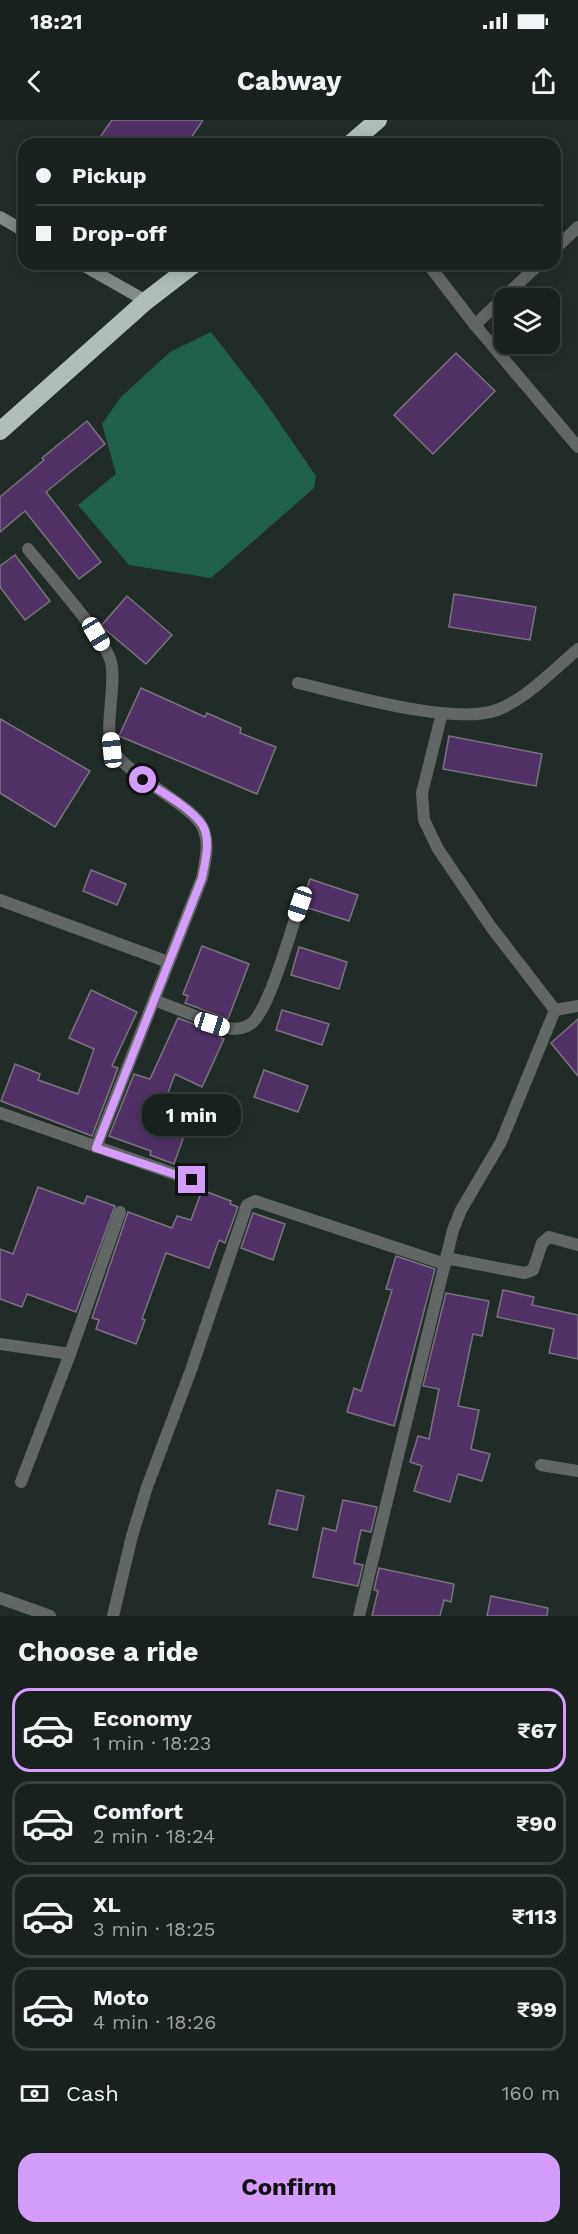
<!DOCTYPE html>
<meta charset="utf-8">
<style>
body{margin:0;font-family:"Work Sans",sans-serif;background:#222927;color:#f1f3f6;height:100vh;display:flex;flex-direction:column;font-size:22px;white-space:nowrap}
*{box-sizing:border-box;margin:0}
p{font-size:20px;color:#9fa3a4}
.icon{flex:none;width:33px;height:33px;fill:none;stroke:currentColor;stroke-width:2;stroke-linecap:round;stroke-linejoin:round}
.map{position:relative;height:1496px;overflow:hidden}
.drawer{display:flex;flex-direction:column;background:#19211e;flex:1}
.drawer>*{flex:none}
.top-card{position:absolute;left:18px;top:18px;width:543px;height:132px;border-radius:18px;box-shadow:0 3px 15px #0003,0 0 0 2px #373e3c;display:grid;align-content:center;height:132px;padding:0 18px;background:#19211e}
.fabs{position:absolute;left:494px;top:168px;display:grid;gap:12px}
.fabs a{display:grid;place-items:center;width:66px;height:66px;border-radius:12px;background:#19211e;box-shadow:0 3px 15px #0003,0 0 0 2px #373e3c;font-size:30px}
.end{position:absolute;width:27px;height:27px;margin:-14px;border:8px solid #d49cfb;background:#111;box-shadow:0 0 0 3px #111}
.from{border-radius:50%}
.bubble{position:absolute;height:42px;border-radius:18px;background:#19211e;box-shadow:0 3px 15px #0003,0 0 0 2px #373e3c;font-size:20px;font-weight:700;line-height:42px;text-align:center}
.car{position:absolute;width:18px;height:36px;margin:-18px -9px;border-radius:8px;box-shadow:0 0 4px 2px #0007;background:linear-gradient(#fff 24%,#345 0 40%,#fff 0 76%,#345 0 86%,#fff 0)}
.top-card b{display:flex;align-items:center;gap:21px;height:57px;font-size:22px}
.top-card b+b{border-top:2px solid #373e3c}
.top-card i{width:15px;height:15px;background:#f1f3f6}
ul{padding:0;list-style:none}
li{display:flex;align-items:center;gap:18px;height:84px;margin:0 12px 9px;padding:0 6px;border:3px solid #373e3c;border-radius:18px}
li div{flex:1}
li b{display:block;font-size:22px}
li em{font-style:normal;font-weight:700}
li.current{border-color:#d49cfb}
li>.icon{width:54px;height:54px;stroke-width:1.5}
h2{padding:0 18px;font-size:27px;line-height:72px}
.pay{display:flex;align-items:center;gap:15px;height:66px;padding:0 18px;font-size:22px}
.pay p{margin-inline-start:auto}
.button{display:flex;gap:12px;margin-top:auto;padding:12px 18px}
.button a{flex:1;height:69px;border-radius:18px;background:#d49cfb;color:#111;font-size:24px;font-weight:700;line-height:69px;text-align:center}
.status{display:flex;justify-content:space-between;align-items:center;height:42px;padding:0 30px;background:#19211e;direction:ltr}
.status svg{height:16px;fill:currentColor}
header{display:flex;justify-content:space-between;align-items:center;height:78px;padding:0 18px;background:#19211e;font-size:27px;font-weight:700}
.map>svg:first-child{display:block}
.water{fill:#1e604b}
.building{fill:#503165;stroke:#79737d;stroke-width:1.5}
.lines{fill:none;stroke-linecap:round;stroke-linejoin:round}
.street{stroke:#626765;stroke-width:12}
.secondary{stroke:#818a86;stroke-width:12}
.highway{stroke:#b0bdb8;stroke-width:18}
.route{stroke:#d49cfb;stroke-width:8}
</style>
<div class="status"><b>18:21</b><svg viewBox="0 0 49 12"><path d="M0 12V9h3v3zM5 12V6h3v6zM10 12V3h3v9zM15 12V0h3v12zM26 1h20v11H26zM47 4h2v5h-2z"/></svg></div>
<header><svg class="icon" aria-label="back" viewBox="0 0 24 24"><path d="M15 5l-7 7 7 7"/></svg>Cabway<svg class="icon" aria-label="share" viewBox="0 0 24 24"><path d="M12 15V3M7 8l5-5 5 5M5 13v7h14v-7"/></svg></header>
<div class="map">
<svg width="578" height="1496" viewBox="0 0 578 1496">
<rect width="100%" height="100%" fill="#212c28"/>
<!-- water -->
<polygon class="water" points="211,212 263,279 316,356 314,368 211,458 129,445 78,385 116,354 102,304 121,277 170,232"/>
<!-- building -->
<g class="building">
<polygon points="112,0 203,0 187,24 95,24"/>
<polygon points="456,233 495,271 433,334 394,295"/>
<polygon points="87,301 105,324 46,372 101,442 79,459 25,391 0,412 0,377 44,340 42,338"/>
<polygon points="15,435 50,481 25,500 0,467 0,446"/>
<polygon points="454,474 536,487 530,520 449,507"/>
<polygon points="127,476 172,515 146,544 101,506"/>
<polygon points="141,568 205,597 207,593 241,608 240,613 276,627 257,674 119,616"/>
<polygon points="0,599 90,651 55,707 0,673"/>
<polygon points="449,616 542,634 536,666 443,649"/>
<polygon points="91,750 126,764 117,785 83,771"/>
<polygon points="310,759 358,775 349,801 308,788 308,782 304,777"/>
<polygon points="202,826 249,844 228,899 185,883 188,876 183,874"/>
<polygon points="299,827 347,842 339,869 291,855"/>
<polygon points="91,870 137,892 112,946 118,948 92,1016 1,981 15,944 40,954 38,960 78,974 94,929 69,918"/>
<polygon points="282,890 329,904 322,925 276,910"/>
<polygon points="178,898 222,915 221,918 224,919 202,967 175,954 161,992 189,1002 174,1044 150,1035 151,1031 109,1016 134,954 150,959"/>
<polygon points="578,899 578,956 551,923"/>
<polygon points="264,950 308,966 298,992 254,977"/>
<polygon points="38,1067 84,1084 87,1076 115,1086 76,1192 27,1174 22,1187 0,1179 0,1129 13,1134"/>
<polygon points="202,1070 231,1081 230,1084 238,1087 225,1123 219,1120 209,1148 166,1133 142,1199 145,1200 136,1224 96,1209 99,1200 92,1198 128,1092 172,1108 177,1096 191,1100"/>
<polygon points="253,1093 285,1104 273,1140 241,1128"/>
<polygon points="396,1136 435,1149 394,1306 347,1292 354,1268 361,1271 392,1170 386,1169"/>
<polygon points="503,1170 534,1177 532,1185 578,1195 578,1239 549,1233 554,1209 497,1197"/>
<polygon points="446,1173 489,1181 482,1216 473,1214 458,1286 479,1290 471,1329 490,1334 482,1361 458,1354 450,1382 414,1371 422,1346 410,1342 418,1316 429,1319 439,1269 423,1266"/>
<polygon points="277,1370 304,1376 297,1410 269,1404"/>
<polygon points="343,1380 377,1387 371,1412 361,1410 354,1443 363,1445 358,1466 313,1457 323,1408 336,1411"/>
<polygon points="379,1448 454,1464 451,1482 444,1480 440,1496 372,1496 378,1471 374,1470"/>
<polygon points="491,1476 548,1488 547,1496 487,1496"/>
</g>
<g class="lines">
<!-- street -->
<g class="street">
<polyline points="555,129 578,107"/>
<polyline points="428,144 475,205 578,327"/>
<polyline points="475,205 539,144"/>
<path d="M 28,429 C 47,453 105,517 111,542 C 117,566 102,615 114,632 C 132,658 195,687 203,708 C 210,724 205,742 202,758 L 96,1027"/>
<path d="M 298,563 C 345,574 453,606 497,590 C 528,578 553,550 578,529"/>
<polyline points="442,593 422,673 424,700 438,729 491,807 555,890 578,886"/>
<polyline points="0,780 168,842"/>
<path d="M 154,880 L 227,908 C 237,910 245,909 253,902 C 270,886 291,810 300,784"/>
<polyline points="0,993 192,1060"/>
<polyline points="446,1138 524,1153 533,1150 542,1123 549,1117 578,1125"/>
<polyline points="0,1224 70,1234"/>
<polyline points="541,1345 578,1351"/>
<polyline points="21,1362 70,1234 120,1092"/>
<polyline points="0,1478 50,1496"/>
<polyline points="113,1496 132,1416 147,1367 191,1250 247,1085 255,1081 445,1144"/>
<polyline points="359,1496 453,1110 461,1090 501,1022 555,890"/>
</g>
<!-- secondary -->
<g class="secondary">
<polyline points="0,97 24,111"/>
<polyline points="81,144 146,181"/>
</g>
<!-- highway -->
<g class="highway">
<polyline points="350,24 378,0"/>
<polyline points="0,311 146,181 194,144"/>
</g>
</g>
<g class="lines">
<!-- route -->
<path class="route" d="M 143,660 C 160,671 193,689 203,706 C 211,721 205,742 202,758 L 96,1028 L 192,1060"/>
</g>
</svg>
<div class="fabs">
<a><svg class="icon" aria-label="layers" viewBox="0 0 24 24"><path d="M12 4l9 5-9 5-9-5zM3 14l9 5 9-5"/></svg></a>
</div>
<i class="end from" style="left:143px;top:660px"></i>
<i class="end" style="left:192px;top:1060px"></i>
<div class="bubble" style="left:142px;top:974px;width:99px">1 min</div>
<i class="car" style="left:96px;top:514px;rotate:149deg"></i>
<i class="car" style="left:112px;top:630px;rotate:354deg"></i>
<i class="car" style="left:300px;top:784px;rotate:199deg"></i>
<i class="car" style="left:212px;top:904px;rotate:107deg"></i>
<div class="top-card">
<b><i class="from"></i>Pickup</b>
<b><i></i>Drop-off</b>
</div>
</div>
<section class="drawer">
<h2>Choose a ride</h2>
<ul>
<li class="current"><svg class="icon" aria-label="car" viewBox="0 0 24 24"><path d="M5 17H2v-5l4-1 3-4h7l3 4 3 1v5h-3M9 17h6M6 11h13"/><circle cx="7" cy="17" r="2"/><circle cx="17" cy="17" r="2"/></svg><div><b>Economy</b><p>1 min · 18:23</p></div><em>₹67</em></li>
<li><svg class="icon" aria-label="car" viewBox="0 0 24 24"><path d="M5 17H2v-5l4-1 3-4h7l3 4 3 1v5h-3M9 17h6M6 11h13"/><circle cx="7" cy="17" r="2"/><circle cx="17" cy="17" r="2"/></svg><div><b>Comfort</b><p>2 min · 18:24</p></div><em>₹90</em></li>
<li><svg class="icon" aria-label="car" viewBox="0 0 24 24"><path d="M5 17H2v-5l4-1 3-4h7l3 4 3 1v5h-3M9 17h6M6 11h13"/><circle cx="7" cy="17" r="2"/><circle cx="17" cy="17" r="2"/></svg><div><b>XL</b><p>3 min · 18:25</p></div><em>₹113</em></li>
<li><svg class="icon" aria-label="car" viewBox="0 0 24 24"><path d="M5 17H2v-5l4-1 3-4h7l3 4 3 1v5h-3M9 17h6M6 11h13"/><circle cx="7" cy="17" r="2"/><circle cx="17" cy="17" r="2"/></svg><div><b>Moto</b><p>4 min · 18:26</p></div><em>₹99</em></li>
</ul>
<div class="pay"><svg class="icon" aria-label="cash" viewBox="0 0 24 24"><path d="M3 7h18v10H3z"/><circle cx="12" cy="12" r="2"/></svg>Cash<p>160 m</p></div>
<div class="button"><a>Confirm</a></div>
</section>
